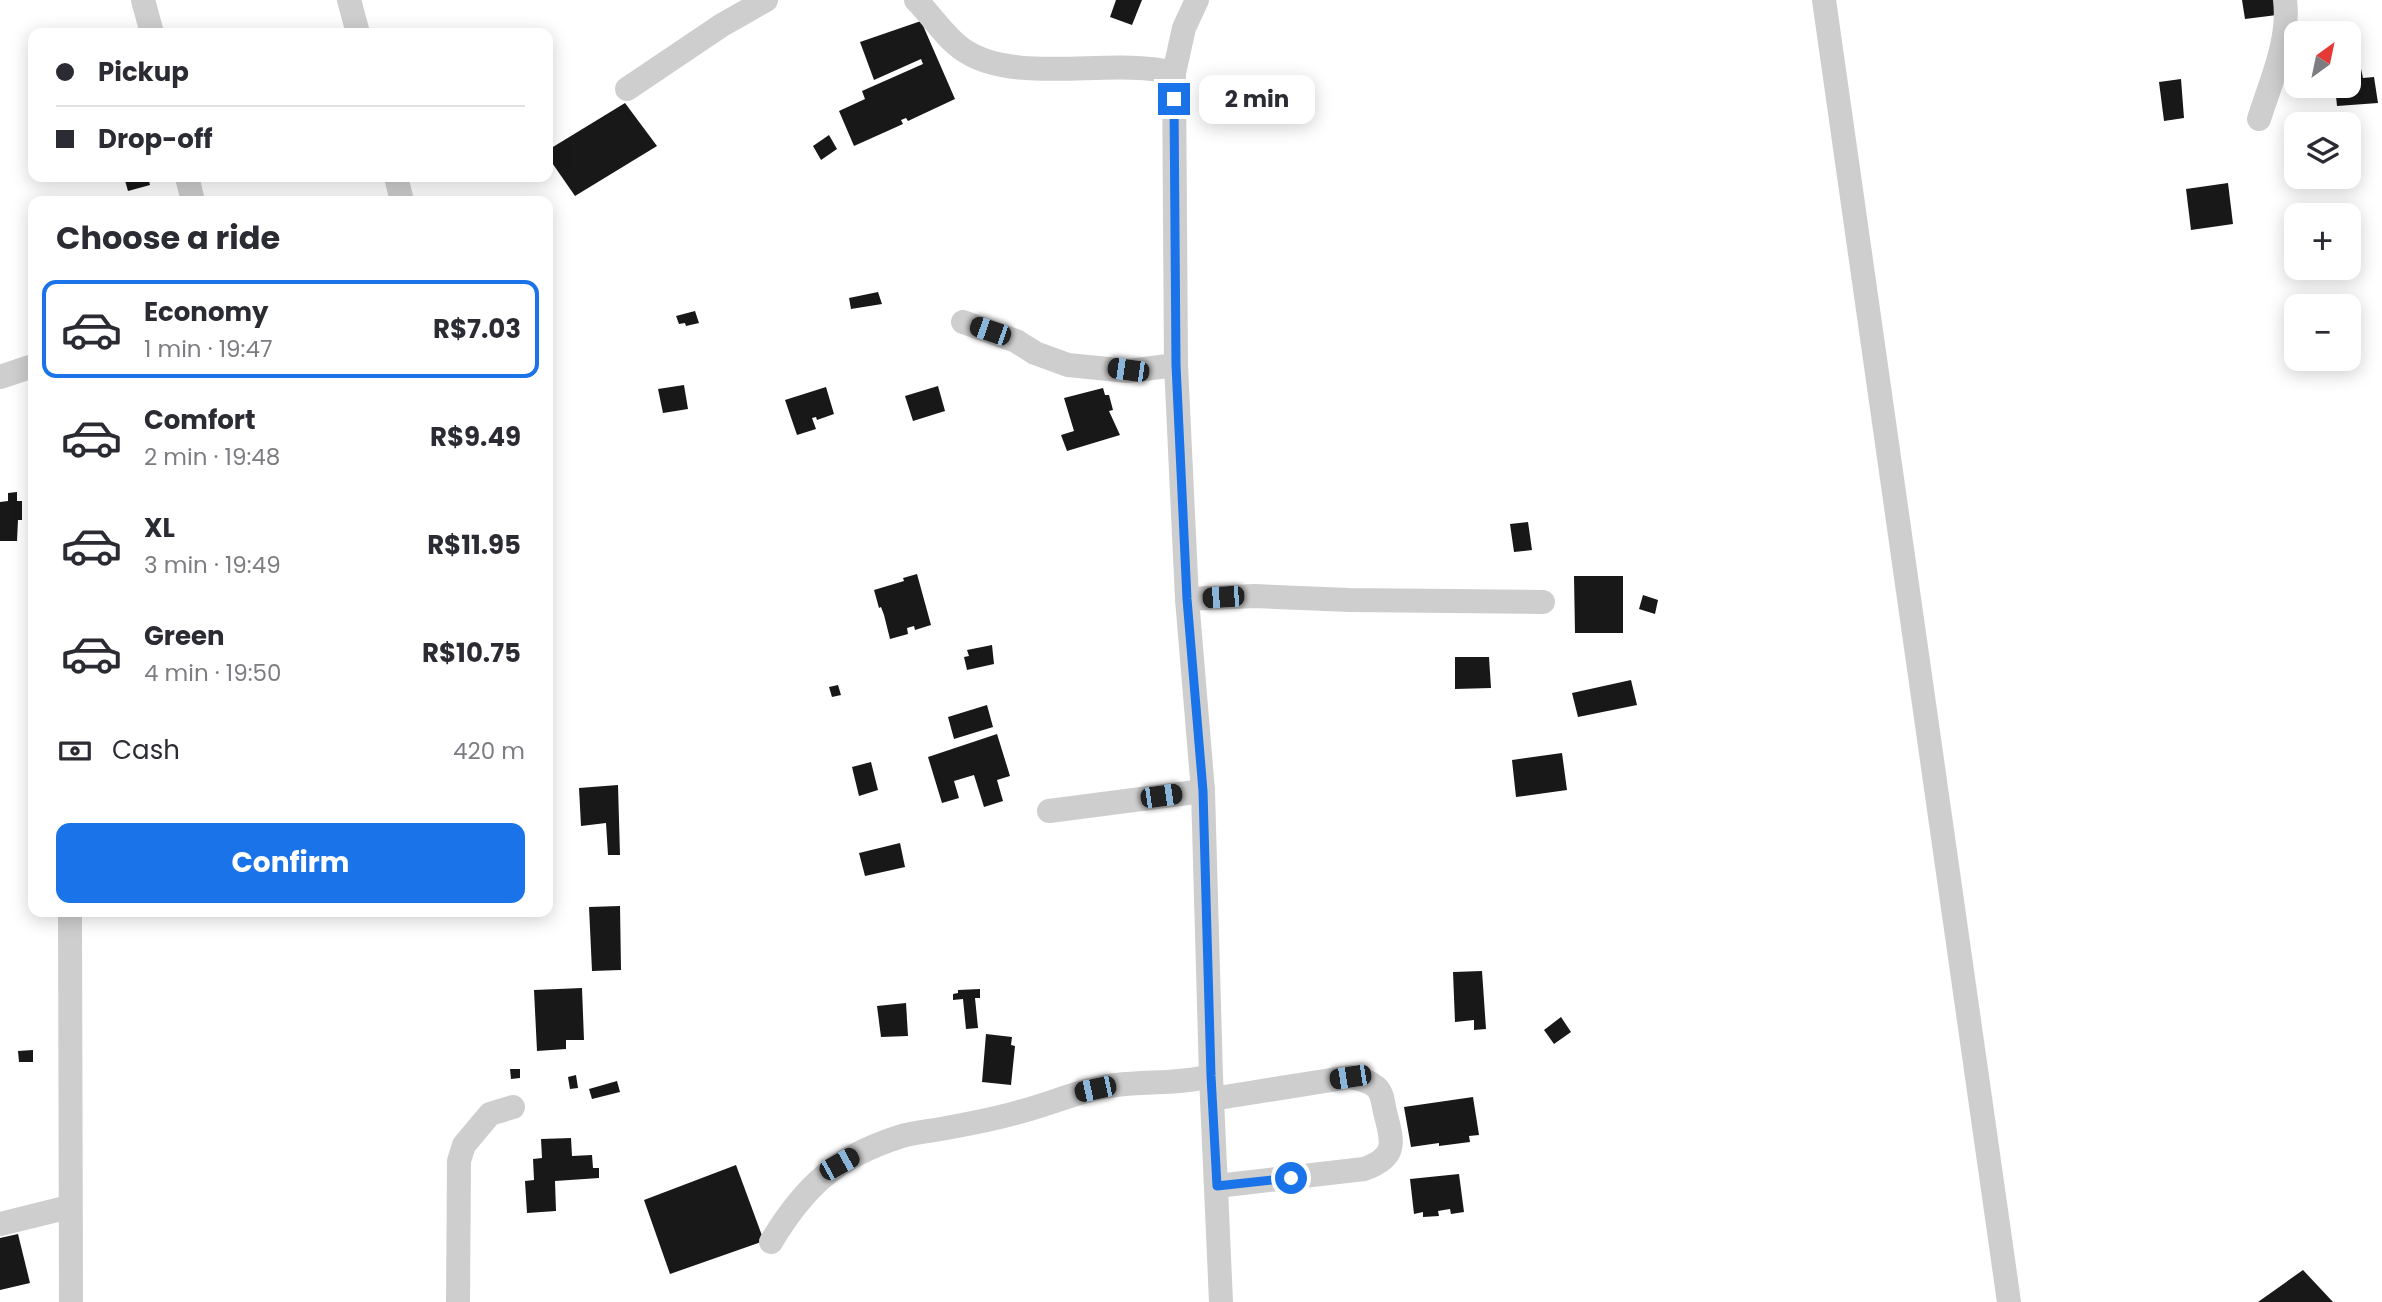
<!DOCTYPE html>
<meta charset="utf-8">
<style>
body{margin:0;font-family:Poppins,sans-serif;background:#f7f7f7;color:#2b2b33;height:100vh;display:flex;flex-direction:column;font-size:26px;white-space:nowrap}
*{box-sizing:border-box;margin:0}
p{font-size:23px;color:#7c7c81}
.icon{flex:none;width:38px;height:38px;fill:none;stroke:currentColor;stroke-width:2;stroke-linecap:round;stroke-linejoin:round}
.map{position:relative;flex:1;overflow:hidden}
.panel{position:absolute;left:28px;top:196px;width:525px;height:721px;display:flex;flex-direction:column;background:#fff;border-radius:14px;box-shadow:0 4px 18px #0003}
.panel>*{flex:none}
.top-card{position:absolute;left:28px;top:28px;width:525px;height:154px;border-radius:14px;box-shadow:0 4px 18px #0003;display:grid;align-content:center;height:154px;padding:0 28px;background:#fff}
.needle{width:46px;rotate:33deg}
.fabs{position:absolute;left:2284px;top:21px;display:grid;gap:14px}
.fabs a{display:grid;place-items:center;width:77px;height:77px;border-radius:14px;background:#fff;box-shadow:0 4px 18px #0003;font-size:35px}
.end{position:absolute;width:32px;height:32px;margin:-16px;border:9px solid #1a73e8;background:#fff;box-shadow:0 0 0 4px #fff}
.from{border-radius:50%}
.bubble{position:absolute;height:49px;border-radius:14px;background:#fff;box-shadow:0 4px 18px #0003;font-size:23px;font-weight:700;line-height:49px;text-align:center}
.car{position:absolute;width:21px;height:42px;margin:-21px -10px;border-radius:9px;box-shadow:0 0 5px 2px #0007;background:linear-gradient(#222 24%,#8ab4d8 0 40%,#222 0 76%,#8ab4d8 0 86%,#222 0)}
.top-card b{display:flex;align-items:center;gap:24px;height:66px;font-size:26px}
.top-card b+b{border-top:2px solid #e1e1e2}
.top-card i{width:18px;height:18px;background:#2b2b33}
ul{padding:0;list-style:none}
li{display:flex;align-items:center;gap:21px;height:98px;margin:0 14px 10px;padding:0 14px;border:4px solid transparent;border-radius:14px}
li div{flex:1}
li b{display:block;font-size:26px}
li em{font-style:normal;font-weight:700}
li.current{border-color:#1a73e8}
li>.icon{width:63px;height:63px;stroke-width:1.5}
h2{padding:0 28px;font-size:32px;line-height:84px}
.pay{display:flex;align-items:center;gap:18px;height:77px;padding:0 28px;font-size:26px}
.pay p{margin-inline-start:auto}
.cta{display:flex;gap:14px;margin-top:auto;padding:14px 28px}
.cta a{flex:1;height:80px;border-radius:14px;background:#1a73e8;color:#fff;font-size:28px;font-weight:700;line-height:80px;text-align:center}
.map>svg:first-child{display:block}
.building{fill:#181818}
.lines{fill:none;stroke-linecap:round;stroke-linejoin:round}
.minor{stroke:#cecece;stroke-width:24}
.route{stroke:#1a73e8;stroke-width:9}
</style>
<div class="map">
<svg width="2382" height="1302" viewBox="0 0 2382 1302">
<rect width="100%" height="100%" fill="#fff"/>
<!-- building -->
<g class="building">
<polygon points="1116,0 1142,0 1132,25 1110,17"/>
<polygon points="2242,0 2283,0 2285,14 2245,19"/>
<polygon points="921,21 955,99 908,121 906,118 901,120 903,124 854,146 839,111 865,99 862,91 923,64 921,59 874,80 860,42"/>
<polygon points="2361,69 2363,78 2374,77 2378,103 2337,106 2335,86 2348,86 2348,70"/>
<polygon points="2181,79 2184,118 2164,121 2159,82"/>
<polygon points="625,103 657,146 575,196 548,157 548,150"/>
<polygon points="829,135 837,149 821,160 813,146"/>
<polygon points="124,177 148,177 150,185 128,191"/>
<polygon points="2228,183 2233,224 2191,230 2186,189"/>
<polygon points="878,292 882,304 851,309 849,298"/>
<polygon points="695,311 699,323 686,326 685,323 679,324 676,316"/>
<polygon points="684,385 688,409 663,413 658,389"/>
<polygon points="938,386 945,411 913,421 905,396"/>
<polygon points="826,387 834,414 817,420 816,417 812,418 816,429 797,435 785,400"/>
<polygon points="1103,388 1105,395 1109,395 1113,410 1109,411 1120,435 1067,451 1061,435 1074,431 1064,398"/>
<polygon points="17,492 17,501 22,501 22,520 18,520 17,541 0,541 0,502 8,501 8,493"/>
<polygon points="1528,522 1532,550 1514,552 1510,524"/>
<polygon points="917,574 931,625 915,630 914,626 907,628 908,634 890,639 884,615 881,607 879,608 874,590 904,581 903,578"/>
<polygon points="1574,576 1623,576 1623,633 1575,633"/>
<polygon points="1643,595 1658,600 1655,614 1639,609"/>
<polygon points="992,645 994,664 967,670 964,657 969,656 967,650"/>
<polygon points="1455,657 1489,657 1491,688 1455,689"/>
<polygon points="1631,680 1637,705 1578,717 1572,693"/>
<polygon points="838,685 841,695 832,697 829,687"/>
<polygon points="987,705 993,727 954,739 948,717"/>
<polygon points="997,734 1010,776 997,780 1003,801 984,807 974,775 954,781 959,798 942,803 928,757"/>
<polygon points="1562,753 1567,790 1516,797 1512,760"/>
<polygon points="871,762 878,790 859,796 852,767"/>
<polygon points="618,785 620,855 608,855 606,823 581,826 579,788"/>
<polygon points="900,843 905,867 865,876 859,853"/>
<polygon points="620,906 621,970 592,971 589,907"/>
<polygon points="1482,971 1486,1029 1474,1030 1474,1020 1455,1022 1453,972"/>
<polygon points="582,988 584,1040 566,1040 566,1049 537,1051 534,990"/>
<polygon points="980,989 980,998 975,998 978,1028 966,1029 963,999 953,1000 953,994 958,993 958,990"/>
<polygon points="906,1003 908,1036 881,1037 877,1006"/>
<polygon points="1561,1017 1571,1032 1554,1044 1544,1030"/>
<polygon points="986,1034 1012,1037 1011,1045 1015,1046 1011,1085 982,1082"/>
<polygon points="33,1050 33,1062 19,1062 18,1051"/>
<polygon points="510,1069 520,1069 520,1078 511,1079"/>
<polygon points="576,1075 578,1088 570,1089 568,1077"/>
<polygon points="617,1081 620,1092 592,1099 589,1089"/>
<polygon points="1473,1097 1479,1135 1469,1136 1470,1142 1439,1146 1439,1143 1411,1147 1404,1107"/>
<polygon points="571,1138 572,1156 592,1155 593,1168 599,1168 599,1178 555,1181 556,1211 527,1213 525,1181 534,1180 533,1159 542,1158 541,1139"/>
<polygon points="736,1165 764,1241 670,1274 644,1200"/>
<polygon points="1459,1174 1464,1212 1451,1214 1450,1209 1438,1211 1439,1216 1423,1217 1423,1212 1414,1214 1410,1179"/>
<polygon points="18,1234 30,1283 0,1290 0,1238"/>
<polygon points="2303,1270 2333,1302 2258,1302"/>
</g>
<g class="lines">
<!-- minor -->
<g class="minor">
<polyline points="143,0 152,33"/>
<polyline points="349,0 358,33"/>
<path d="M 916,0 C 932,16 946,39 965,51 C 1017,85 1113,57 1174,73"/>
<polyline points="1197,0 1184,28 1174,73 1176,365 1187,599 1203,791 1211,1076 1221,1302"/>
<polyline points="1824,0 2009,1302"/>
<polyline points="627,89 722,25 766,0"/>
<path d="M 2259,119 C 2271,81 2290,40 2285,0"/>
<polyline points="187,177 193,201"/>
<polyline points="396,177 402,201"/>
<polyline points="963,322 1016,341 1035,353 1068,365 1128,371 1176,365"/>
<polyline points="0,377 33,366"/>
<polyline points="1187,599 1255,596 1349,600 1543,602"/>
<polyline points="1049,811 1203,791"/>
<polyline points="70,912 71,1302"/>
<path d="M 1212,1099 L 1350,1077 C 1359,1079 1368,1080 1376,1087 C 1383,1093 1383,1104 1385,1112 C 1393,1142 1398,1157 1364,1169 L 1217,1186"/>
<polyline points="0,1224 69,1207"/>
<path d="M 771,1242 C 804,1187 836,1157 899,1137 C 910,1133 923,1132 935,1130 C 963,1125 992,1120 1019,1112 C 1051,1104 1082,1089 1116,1085 C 1147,1081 1180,1084 1211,1076"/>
<polyline points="458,1302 459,1161 464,1145 490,1114 513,1107"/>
</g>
</g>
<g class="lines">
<!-- route -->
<polyline class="route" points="1174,99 1176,365 1187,599 1203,791 1211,1076 1217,1186 1291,1178"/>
</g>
</svg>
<div class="fabs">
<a><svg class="needle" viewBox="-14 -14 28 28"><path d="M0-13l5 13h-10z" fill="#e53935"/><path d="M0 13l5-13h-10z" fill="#7c7c81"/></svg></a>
<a><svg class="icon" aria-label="layers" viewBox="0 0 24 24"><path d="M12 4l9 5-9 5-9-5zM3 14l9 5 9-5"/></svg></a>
<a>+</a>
<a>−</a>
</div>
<i class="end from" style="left:1291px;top:1178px"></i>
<i class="end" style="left:1174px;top:99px"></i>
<div class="bubble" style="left:1199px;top:75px;width:116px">2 min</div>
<i class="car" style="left:990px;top:331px;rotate:289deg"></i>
<i class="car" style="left:1128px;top:370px;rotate:278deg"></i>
<i class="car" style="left:1223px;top:597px;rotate:266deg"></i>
<i class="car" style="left:1161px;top:796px;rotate:82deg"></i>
<i class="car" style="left:1350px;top:1077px;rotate:261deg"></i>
<i class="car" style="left:1095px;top:1089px;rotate:258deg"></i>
<i class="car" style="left:839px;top:1164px;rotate:61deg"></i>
<div class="top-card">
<b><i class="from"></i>Pickup</b>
<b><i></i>Drop-off</b>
</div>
<section class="panel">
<h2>Choose a ride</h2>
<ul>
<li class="current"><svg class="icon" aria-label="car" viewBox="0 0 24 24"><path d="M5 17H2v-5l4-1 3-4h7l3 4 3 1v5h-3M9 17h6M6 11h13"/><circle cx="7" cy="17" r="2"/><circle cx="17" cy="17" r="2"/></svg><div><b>Economy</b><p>1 min · 19:47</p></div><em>R$7.03</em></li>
<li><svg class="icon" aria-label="car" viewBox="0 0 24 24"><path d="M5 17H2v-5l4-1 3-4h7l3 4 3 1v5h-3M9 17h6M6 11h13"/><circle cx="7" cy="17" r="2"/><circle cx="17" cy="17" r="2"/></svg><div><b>Comfort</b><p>2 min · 19:48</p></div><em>R$9.49</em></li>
<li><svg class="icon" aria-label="car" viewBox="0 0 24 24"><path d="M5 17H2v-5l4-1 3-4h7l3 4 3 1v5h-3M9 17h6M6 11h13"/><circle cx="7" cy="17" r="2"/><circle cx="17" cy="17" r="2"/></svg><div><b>XL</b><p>3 min · 19:49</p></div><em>R$11.95</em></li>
<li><svg class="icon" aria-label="car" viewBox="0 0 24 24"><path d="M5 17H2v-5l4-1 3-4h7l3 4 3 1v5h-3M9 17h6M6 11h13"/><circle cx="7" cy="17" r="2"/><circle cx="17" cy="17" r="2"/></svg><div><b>Green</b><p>4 min · 19:50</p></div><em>R$10.75</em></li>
</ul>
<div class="pay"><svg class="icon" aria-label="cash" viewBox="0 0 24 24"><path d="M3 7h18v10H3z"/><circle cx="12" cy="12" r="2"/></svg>Cash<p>420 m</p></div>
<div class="cta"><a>Confirm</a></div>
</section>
</div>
